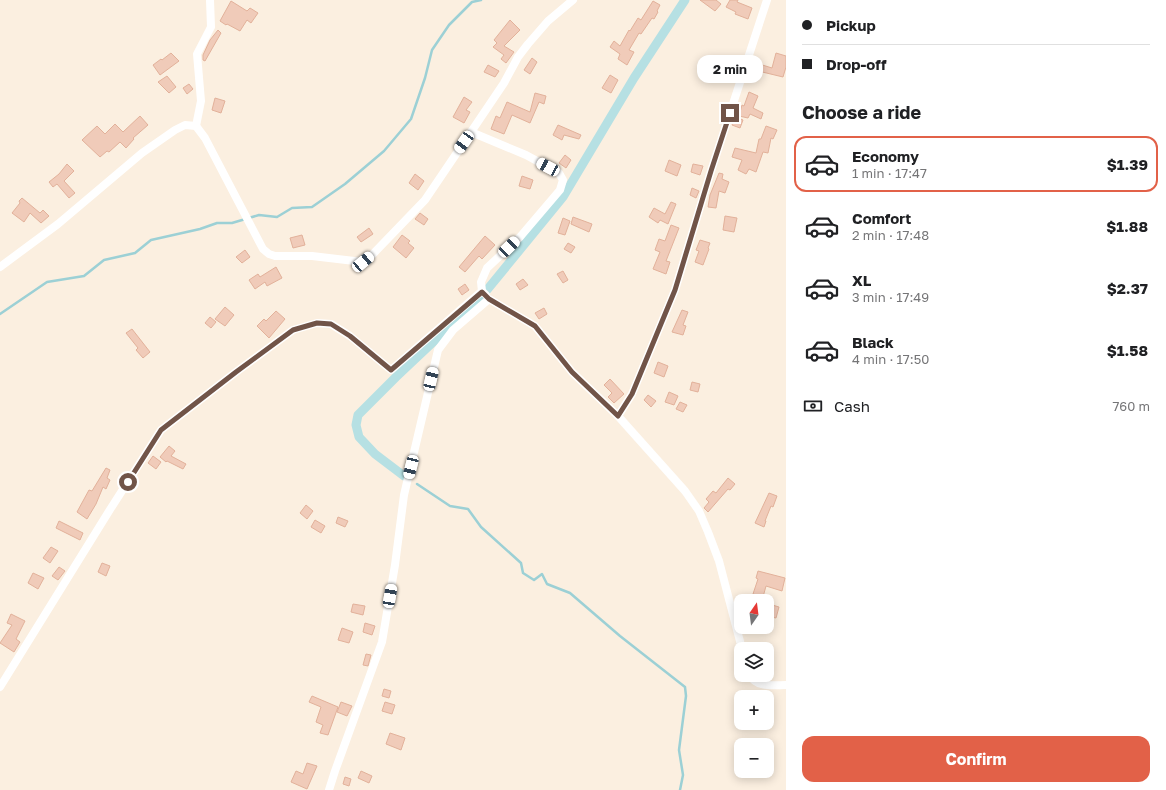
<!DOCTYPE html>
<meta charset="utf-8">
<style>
body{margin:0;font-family:"Golos Text",sans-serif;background:#f2f2f2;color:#202124;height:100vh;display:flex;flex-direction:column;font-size:15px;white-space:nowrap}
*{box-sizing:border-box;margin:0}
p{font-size:13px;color:#757577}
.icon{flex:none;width:22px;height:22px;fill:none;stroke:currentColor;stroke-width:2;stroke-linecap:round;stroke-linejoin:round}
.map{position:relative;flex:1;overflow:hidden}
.details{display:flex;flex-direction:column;background:#fff;width:380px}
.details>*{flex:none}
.top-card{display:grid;align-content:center;height:88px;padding:0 16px;background:#fff}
.needle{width:26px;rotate:14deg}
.tools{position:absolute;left:734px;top:594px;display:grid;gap:8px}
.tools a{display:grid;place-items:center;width:40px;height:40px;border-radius:8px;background:#fff;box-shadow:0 2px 10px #0003;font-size:20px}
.end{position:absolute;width:18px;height:18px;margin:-9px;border:5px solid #715448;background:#fff;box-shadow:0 0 0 2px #fff}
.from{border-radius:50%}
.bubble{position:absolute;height:28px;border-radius:12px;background:#fff;box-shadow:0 2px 10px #0003;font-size:13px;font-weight:700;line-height:28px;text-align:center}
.car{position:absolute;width:12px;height:24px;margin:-12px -6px;border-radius:5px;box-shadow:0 0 3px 1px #0007;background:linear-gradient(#fff 24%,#345 0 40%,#fff 0 76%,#345 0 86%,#fff 0)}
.top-card b{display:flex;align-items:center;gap:14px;height:38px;font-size:15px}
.top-card b+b{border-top:1px solid #e0e0e0}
.top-card i{width:10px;height:10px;background:#202124}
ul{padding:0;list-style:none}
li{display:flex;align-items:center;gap:12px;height:56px;margin:0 8px 6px;padding:0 8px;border:2px solid transparent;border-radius:12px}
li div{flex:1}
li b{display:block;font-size:15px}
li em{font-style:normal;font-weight:700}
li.current{border-color:#e26148}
li>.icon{width:36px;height:36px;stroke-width:1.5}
h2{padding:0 16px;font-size:18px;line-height:48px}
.pay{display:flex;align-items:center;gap:10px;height:44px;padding:0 16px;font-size:15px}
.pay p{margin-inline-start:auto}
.primary-button{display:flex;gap:8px;margin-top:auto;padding:8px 16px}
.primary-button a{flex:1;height:46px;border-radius:12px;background:#e26148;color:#fff;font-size:16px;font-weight:700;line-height:46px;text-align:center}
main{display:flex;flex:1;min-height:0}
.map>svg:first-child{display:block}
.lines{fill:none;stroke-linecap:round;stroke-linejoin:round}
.stream{stroke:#9cd0d5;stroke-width:2.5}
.canal{stroke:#b6e0e3;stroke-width:9}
.building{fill:#f0cbb9;stroke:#e2b19a}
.street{stroke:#fff;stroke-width:8}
.route{stroke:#715448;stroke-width:5}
</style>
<main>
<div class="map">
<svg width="786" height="790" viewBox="0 0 786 790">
<rect width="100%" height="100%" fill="#fbefe0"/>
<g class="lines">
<!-- stream -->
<g class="stream">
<polyline points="0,314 47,282 84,276 104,260 135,253 151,240 200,229 217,223 232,223 259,215 277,217 292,208 312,207 345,184 384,151 411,119 425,78 432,50 449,25 472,2 481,0"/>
<polyline points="417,484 450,506 468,509 481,527 521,563 523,573 534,580 542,574 547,584 570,593 620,636 685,687 686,696 679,750 683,775 680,790"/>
</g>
<!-- canal -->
<polyline class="canal" points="404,476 375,454 359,437 356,425 358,415 396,377 482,296 563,197 634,78 685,0"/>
</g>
<!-- building -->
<g class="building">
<polygon points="700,0 716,0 721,4 715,11"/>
<polygon points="730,0 738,0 737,2 752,8 748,19 735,14 736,12 726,7"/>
<polygon points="231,1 247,11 250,8 258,13 251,23 247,20 240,31 227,24 226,25 220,21"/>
<polygon points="653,1 660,5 657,11 658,12 654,19 652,18 641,34 639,33 629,50 634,52 627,65 618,59 620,54 610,47 614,41 620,46 629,30 630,31 638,18 641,20"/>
<polygon points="510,20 520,30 504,46 514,52 506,63 501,59 504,55 493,47 497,43 494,40"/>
<polygon points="218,30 221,33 205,61 203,60 203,55 210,40"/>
<polygon points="171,53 179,61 160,75 153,65 161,59 162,60"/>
<polygon points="776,53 786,56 786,67 783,77 754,70 756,63 772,68"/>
<polygon points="532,58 537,62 530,74 524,70"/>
<polygon points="488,65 499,71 495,77 484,72"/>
<polygon points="610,75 618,80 611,93 602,88"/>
<polygon points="167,76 176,87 169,93 158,82"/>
<polygon points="189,84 193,89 187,94 183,88"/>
<polygon points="749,92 758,96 753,108 763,113 761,119 750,114 748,118 739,116 742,105 744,106"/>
<polygon points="535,93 546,96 544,104 539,102 530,123 512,115 504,134 491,129 496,116 500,118 507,102 530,112"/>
<polygon points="464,97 472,102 466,110 470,112 464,123 453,117"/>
<polygon points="215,98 225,101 221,113 212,110"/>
<polygon points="140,116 148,125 133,138 134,139 126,148 120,142 109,152 107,151 100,157 82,140 97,126 105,134 115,124 123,132"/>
<polygon points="736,117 743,120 740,128 732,125"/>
<polygon points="558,125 581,135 579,139 564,135 562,140 553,135"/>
<polygon points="766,126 777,130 773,139 771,138 768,153 763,152 756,172 749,169 746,174 738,170 742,160 732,157 735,148 756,153 759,139 761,139"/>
<polygon points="565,155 571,160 566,168 559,163"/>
<polygon points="669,160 681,165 677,176 665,171"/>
<polygon points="67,164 74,171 64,181 75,193 69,198 57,184 53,187 49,182 59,174"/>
<polygon points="693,164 703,166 700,175 691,172"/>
<polygon points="719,173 723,174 722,179 729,182 725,193 719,191 716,208 708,207 710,195"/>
<polygon points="415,174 424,181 418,190 409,183"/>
<polygon points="522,176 533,180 530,189 519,186"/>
<polygon points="692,188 699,191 696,198 690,195"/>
<polygon points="22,198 40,213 43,210 49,216 41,223 30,213 24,222 12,213 20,203 19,201"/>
<polygon points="671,202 676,204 668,224 660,220 658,223 649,217 654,208 665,214"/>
<polygon points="420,213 428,219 424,225 415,219"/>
<polygon points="725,216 737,218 734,232 723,230"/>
<polygon points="573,217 592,224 589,232 571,224"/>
<polygon points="563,218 570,221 565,235 558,233"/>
<polygon points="671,225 679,228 666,261 670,262 666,274 653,269 660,252 655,250 659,239 665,241"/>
<polygon points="369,228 373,234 361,242 357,237"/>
<polygon points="302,235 305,245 293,248 290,238"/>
<polygon points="402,235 410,241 408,243 414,248 406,258 393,247"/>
<polygon points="485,236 495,245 482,259 479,256 465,272 459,267"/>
<polygon points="700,240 710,243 708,248 709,249 703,265 695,262 699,251 696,250"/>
<polygon points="568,243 575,247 571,253 564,249"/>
<polygon points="245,250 250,257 242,263 236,257"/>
<polygon points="276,267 282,278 267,286 265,282 255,289 249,280 258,274 260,277"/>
<polygon points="563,271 568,280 563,283 557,274"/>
<polygon points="523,279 528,285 520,290 516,284"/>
<polygon points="465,284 469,290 462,295 458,289"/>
<polygon points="225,307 234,315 225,326 215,319"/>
<polygon points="544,308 547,314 539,319 535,313"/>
<polygon points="682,310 688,312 683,325 686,326 683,335 672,332"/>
<polygon points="276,311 285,319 269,338 257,326 264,319 266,321"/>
<polygon points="210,317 216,322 211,328 205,323"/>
<polygon points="132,329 150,352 143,358 136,350 138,348 126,333"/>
<polygon points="658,362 668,366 664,377 654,373"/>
<polygon points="610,379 624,394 614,403 608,397 612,393 604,385"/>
<polygon points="692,382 700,384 698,392 690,390"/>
<polygon points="669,392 678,396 674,405 665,402"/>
<polygon points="648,395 656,401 651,407 644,400"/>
<polygon points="680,402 687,405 683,412 676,409"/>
<polygon points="169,446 175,451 171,456 186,464 183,469 167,461 166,462 160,457"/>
<polygon points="153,456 161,462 156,469 148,463"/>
<polygon points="106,468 110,470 107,478 110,480 106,489 103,487 96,504 87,519 77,512 89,490 92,491"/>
<polygon points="728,478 735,484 730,490 728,489 708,512 704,508 709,502 706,499 713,491 716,493"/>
<polygon points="769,493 777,496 773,507 771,506 765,521 766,521 764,527 755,523"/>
<polygon points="306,505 313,511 307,519 300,513"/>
<polygon points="338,517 348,521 345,527 336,523"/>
<polygon points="315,520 325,526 321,533 311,527"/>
<polygon points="59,521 83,533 80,540 56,528"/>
<polygon points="51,547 58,551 50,563 43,558"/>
<polygon points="102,563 110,566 106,576 98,572"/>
<polygon points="59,567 65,571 58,580 52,576"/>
<polygon points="758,571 785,578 782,591 766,586 763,597 753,594 758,579 756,578"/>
<polygon points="33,573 44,578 38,589 28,583"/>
<polygon points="353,604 365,606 363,615 351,612"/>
<polygon points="769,604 779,607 776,618 767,616"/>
<polygon points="11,614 25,621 16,639 20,642 14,652 0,643 12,625 7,623"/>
<polygon points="365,623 375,626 372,635 363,632"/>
<polygon points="342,628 353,632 349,643 338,640"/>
<polygon points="366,654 371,655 368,666 363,665"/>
<polygon points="384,689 391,691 389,698 382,696"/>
<polygon points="312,696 338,707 328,735 320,733 323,725 316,722 321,707 309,702"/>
<polygon points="341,702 352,706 347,716 337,712"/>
<polygon points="385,702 395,705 392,714 382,711"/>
<polygon points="390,733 405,738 401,750 386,744"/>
<polygon points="307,763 317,766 307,789 291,782 296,771 303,774"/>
<polygon points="361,771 372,776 369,783 358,778"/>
<polygon points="345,777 351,779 349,786 343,784"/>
</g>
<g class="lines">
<!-- street -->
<g class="street">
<polyline points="196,126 201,101 197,54 211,27 210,0"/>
<polyline points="0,267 58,224 142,153 175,130 185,125 196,126 205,138 263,249 269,254 275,256 312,256 363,262 372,255 425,200 471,132"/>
<polyline points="486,295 482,291 481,282 487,268 520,237 560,190 563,180 559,173 526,155 471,132 504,83 518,57 528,44 548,21 573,0"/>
<polyline points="618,416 685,491 699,511 708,532 719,561 742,649"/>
<path d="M 750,675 C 756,688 774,685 786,685"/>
<polyline points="0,687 111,508 161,430 236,372 293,330 317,323 331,324 350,336 391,370 482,291"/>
<polyline points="329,790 335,771 382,642 395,565 404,495 438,350 453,330 489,299 535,326 572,372 618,416 632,394 675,290 711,171 767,0"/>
</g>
</g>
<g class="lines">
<!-- route -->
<polyline class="route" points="128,482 161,430 236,372 293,330 317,323 331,324 350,336 391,370 482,292 489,299 535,326 572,372 618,416 632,394 675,290 711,171 730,113"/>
</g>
</svg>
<div class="tools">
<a><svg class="needle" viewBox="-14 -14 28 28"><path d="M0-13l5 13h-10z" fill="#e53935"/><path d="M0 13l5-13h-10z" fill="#757577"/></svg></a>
<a><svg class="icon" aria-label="layers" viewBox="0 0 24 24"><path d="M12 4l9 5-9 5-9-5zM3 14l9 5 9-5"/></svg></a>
<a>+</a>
<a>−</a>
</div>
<i class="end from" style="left:128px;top:482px"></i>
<i class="end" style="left:730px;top:113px"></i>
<div class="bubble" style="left:697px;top:55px;width:66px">2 min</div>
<i class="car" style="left:464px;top:142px;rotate:215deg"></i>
<i class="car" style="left:548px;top:167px;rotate:298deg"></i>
<i class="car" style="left:509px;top:247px;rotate:46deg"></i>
<i class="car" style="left:363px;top:262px;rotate:50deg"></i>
<i class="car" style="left:431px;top:379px;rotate:13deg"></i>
<i class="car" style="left:411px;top:467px;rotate:194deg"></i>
<i class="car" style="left:390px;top:596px;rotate:10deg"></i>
</div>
<section class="details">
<div class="top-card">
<b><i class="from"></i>Pickup</b>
<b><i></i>Drop-off</b>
</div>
<h2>Choose a ride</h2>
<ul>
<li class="current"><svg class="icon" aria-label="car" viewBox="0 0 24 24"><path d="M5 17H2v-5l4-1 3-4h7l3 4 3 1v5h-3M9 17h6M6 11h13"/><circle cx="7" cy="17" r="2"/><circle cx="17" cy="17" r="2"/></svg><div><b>Economy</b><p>1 min · 17:47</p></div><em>$1.39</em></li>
<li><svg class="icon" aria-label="car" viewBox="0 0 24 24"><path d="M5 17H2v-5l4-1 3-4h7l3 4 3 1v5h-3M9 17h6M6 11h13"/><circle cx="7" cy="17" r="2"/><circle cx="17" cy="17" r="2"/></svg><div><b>Comfort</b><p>2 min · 17:48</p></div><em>$1.88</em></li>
<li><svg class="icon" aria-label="car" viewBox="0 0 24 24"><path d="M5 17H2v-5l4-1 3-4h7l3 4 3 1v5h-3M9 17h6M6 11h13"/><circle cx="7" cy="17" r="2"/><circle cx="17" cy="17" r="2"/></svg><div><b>XL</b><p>3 min · 17:49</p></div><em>$2.37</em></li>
<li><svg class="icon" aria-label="car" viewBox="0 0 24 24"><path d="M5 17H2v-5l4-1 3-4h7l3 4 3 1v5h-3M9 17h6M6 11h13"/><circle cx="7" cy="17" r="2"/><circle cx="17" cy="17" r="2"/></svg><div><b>Black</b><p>4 min · 17:50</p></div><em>$1.58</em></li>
</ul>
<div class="pay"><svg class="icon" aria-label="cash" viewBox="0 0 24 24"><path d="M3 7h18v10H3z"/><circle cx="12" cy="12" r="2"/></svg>Cash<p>760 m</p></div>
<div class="primary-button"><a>Confirm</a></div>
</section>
</main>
